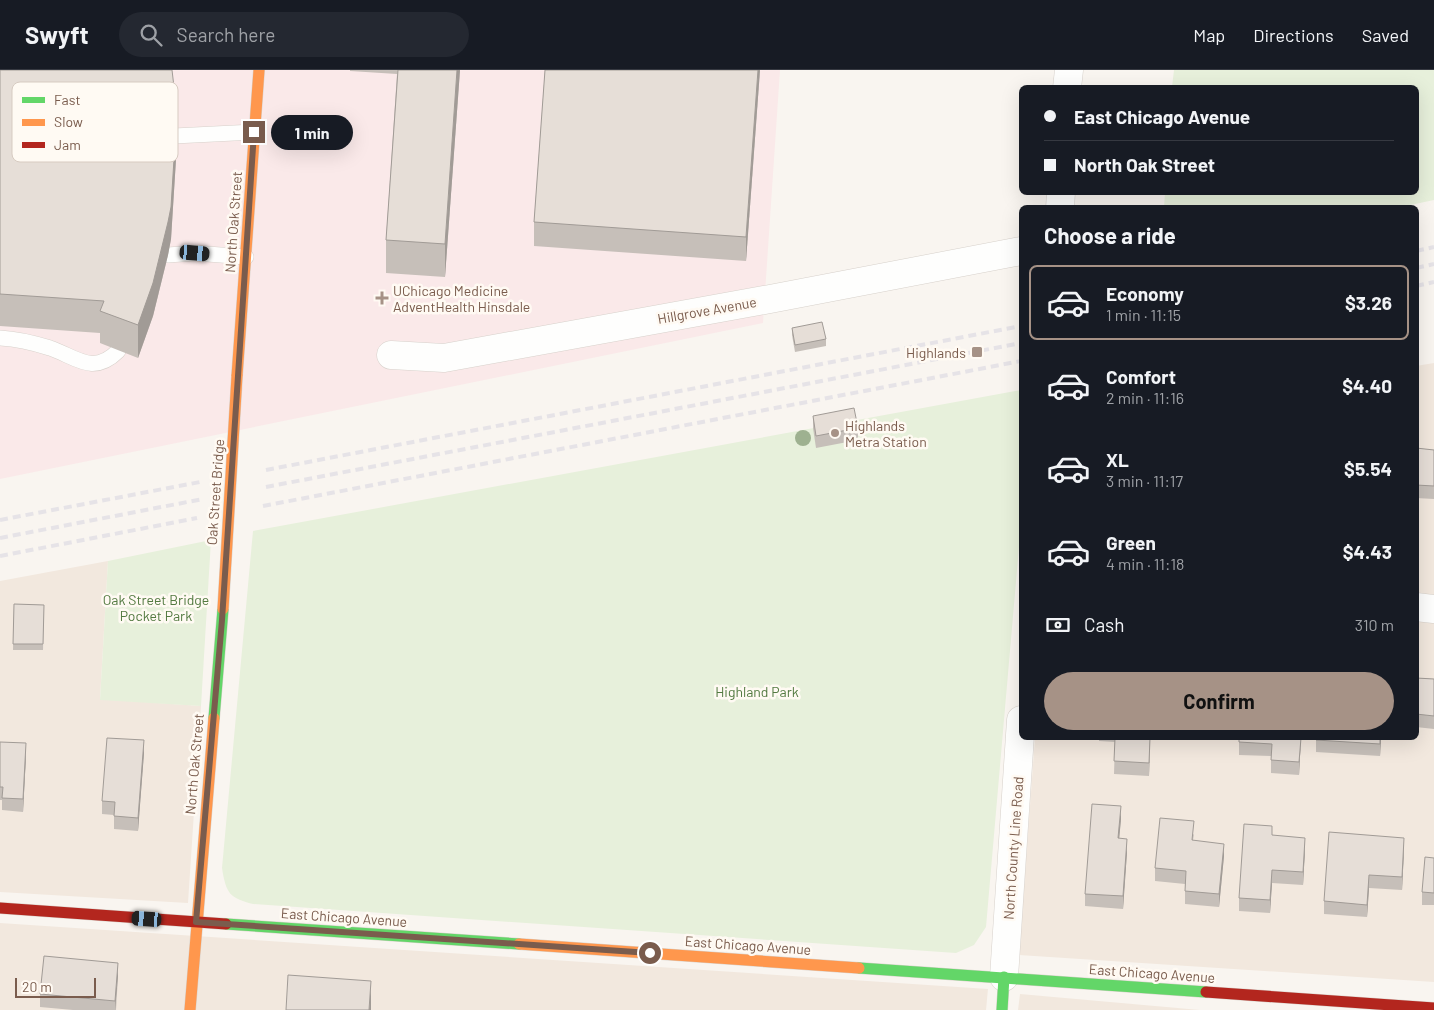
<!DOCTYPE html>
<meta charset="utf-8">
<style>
body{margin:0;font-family:Barlow,sans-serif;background:#242831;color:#f1f3f6;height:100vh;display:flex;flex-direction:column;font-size:19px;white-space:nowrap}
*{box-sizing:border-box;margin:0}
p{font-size:16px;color:#9ea1a6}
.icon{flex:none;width:28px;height:28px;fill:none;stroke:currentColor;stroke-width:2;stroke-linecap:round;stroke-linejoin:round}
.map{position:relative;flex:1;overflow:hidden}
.sheet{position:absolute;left:1019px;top:135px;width:400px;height:535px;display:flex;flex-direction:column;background:#171b24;border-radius:8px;box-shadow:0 5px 20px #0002}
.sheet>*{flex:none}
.guide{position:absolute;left:1019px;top:15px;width:400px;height:110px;border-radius:8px;box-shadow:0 5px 20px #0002;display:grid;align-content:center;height:110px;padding:0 25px;background:#171b24}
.scale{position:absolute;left:15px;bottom:12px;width:81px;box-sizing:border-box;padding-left:5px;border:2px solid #7a5c4d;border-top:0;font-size:14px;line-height:18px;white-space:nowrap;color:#7a5c4d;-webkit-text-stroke:4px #fffaf3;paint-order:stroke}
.end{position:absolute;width:22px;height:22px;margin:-11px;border:6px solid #7a5c4d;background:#fff;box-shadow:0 0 0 2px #fff}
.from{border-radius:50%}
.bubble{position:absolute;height:35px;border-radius:18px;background:#171b24;box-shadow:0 5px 20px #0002;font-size:16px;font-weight:700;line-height:35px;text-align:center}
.car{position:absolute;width:15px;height:30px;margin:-15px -8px;border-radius:6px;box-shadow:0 0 4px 1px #0007;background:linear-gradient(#222 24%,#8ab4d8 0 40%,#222 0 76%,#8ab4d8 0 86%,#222 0)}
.guide b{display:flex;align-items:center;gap:18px;height:48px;font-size:19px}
.guide b+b{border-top:1px solid #363941}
.guide i{width:12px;height:12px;background:#f1f3f6}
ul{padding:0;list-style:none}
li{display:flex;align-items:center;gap:15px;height:75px;margin:0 10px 8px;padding:0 15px;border:2px solid transparent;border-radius:8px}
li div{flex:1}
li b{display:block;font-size:19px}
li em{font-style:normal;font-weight:700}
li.active{border-color:#a69286}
li>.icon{width:45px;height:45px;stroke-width:1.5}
h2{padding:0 25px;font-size:22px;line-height:60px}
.pay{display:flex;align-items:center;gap:12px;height:55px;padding:0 25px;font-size:19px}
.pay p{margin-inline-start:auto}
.action{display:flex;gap:10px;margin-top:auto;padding:10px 25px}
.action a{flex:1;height:58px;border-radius:30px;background:#a69286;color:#111;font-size:20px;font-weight:700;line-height:58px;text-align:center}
header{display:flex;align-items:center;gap:30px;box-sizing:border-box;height:70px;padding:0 25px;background:#171b24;border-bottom:1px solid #363941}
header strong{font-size:24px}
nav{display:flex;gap:28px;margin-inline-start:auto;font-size:18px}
.search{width:350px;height:45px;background:#242831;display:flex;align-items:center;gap:12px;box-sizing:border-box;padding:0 18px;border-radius:28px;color:#9ea1a6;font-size:19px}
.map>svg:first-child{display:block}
.residential{fill:#f2e8de}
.medical{fill:#fae9e9}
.green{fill:#e7f0db}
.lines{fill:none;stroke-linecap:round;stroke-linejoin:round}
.lane-casing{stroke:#d7d1cb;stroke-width:16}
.street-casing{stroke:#d7d1cb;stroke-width:29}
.fast-casing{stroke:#d9d2cb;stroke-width:12}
.slow-casing{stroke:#d9d2cb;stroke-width:12}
.jam-casing{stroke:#d9d2cb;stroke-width:12}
.lane{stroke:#fefefd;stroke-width:15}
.street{stroke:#fefefd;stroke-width:28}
.fast{stroke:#63d668;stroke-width:11}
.slow{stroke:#ff974d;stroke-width:11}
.jam{stroke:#b3261e;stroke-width:11}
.rail{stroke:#e6e3e7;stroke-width:4;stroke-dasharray:8 5;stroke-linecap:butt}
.slow-bridge-casing{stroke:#d9d2cb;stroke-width:12;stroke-linecap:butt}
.slow-bridge{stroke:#ff974d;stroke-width:11}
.tree{fill:#9eb190}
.wall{fill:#c6bfb9}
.shaded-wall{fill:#a19b96}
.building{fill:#e6ded7;stroke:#a19b96}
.route{stroke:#7a5c4d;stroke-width:6}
.poi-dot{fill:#a69286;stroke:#fffaf3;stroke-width:2}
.labels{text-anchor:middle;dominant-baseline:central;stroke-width:5;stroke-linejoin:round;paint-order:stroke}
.street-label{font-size:14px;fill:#7a5c4d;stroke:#fffaf3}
.poi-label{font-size:14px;fill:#7a5c4d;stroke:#fffaf3;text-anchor:start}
.park-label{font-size:14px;fill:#537a41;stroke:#fffaf3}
.key{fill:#fffaf3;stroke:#d7cbc1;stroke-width:1}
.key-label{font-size:14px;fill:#7a5c4d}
</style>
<header>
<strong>Swyft</strong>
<div class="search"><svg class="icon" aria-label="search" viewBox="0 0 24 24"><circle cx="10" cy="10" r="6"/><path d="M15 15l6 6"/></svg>Search here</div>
<nav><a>Map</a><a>Directions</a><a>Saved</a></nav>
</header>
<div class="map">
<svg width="1434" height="940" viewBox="0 0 1434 940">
<rect width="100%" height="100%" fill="#f9f5f0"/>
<!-- residential -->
<g class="residential">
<polygon points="1434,293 1434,912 1019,885 1035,668 1416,668 1416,296"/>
<polygon points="108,491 100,629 201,636 188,833 0,822 0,511"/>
<polygon points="0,853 988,919 986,940 0,940"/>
<polygon points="1020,924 1200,940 1018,940"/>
</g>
<!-- medical -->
<polygon class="medical" points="0,0 780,0 763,253 0,409"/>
<!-- green -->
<g class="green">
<polygon points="1174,0 1434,0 1434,130 1396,138 1164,137 1165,123 1416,122 1416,18 1172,17"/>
<path d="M 1021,320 L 1021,454 L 986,857 L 974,875 L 956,883 L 253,834 C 229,828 226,823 222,798 L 253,461 Z"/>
<polygon points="211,470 201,636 100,630 108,491"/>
</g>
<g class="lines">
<!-- lane casing -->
<g class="lane-casing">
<g id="lane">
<polyline points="174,66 254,62"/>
<polyline points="168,185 195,183 246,187"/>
<path d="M 0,268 C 17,269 34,273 50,278 C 76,287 93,306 118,281"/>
</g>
</g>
<!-- street casing -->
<g class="street-casing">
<g id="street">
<polyline points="1067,18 1069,0"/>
<polyline points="1060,138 1061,122"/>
<polyline points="391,285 444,288 770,229 1021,181"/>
<polyline points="1416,537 1434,539"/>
<polyline points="1004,907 1021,650"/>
</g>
</g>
<!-- fast casing -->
<g class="fast-casing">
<g id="fast">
<polyline points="214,648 223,539"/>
<polyline points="226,854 519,874"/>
<polyline points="859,898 1206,922"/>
<polyline points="1002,940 1004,907"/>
</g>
</g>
<!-- slow casing -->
<g class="slow-casing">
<g id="slow">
<polyline points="237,306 259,0"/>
<polyline points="519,874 859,898"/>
<polyline points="190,940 214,648"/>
</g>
</g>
<!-- jam casing -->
<g class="jam-casing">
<g id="jam">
<polyline points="0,838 226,854"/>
<polyline points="1206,922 1434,938"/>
</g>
</g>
<!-- lane -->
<use href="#lane" class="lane"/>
<!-- street -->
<use href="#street" class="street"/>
<!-- fast -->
<use href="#fast" class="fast"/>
<!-- slow -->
<use href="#slow" class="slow"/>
<!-- jam -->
<use href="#jam" class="jam"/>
<!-- rail -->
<g class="rail">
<polyline points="1416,181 1434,177"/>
<polyline points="1416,198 1434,194"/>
<polyline points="1416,216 1434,212"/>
<polyline points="266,400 1021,256"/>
<polyline points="266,417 1021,273"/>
<polyline points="263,436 1021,291"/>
<polyline points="0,450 200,412"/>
<polyline points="0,468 203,429"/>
<polyline points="0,486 197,448"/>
</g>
<!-- slow-bridge casing -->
<g class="slow-bridge-casing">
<polyline id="slow-bridge" points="223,539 237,306"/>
</g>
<!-- slow-bridge -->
<use href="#slow-bridge" class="slow-bridge"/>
</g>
<!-- trees -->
<circle class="tree" cx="803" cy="368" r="8"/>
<!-- wall -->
<g class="wall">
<polygon points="0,0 176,89 171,169 168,185 153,246 138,288 100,273 100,263 0,256"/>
<polygon points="350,0 460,0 445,207 386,203 386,170 397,4 350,1"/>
<polygon points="545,0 760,0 746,191 534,176 534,152"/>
<polygon points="792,258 826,269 826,276 795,282 792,265"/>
<polygon points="813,346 858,358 858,370 816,378 813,358"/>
<polygon points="1416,378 1434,380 1434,429 1416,428"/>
<polygon points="14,534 44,535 43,580 13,580"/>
<polygon points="1416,608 1434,609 1434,659 1416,657"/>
<polygon points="1099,668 1150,668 1149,706 1114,704 1115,672 1099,671"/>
<polygon points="1239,668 1301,668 1299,705 1271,703 1271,686 1239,685"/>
<polygon points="1316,668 1381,668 1380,686 1316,682"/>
<polygon points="0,672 26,686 23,742 2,740 2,730 0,730"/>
<polygon points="144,683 138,761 114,759 114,745 102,744 102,731"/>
<polygon points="1121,749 1119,768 1127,782 1123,839 1085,836 1085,824"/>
<polygon points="1194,764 1193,770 1224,786 1219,837 1185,834 1185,814 1155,811 1155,798"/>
<polygon points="1272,765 1305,780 1303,815 1272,813 1270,843 1239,841 1239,828"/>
<polygon points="1404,780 1402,820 1369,818 1367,847 1324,844 1324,831"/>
<polygon points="1434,788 1434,835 1422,835 1422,822"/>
<polygon points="118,906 116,940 73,940 40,937 40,924"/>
</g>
<!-- shaded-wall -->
<g class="shaded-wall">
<polygon points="457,0 460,0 445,207 445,174"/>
<polygon points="758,0 760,0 746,191 746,167"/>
<polygon points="176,57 176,89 171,169 168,185 153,246 138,288 138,255"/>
<polygon points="1150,668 1150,675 1149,706 1149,693"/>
<polygon points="1301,668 1299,705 1299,692"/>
<polygon points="1380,668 1381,668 1380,686"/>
<polygon points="144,670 144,683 138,761 138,748"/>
<polygon points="26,673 26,686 23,742 23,729"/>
<polygon points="1121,736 1121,749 1118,781 1118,768"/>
<polygon points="1305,768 1305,780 1303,815 1303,802"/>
<polygon points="1404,768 1404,780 1402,820 1402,807"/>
<polygon points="1127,769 1127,782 1123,839 1123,826"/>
<polygon points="1224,774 1224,786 1219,837 1219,824"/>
<polygon points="1272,800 1272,813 1270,843 1270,830"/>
<polygon points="1369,805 1369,818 1367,847 1367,835"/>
<polygon points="118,893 118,906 115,940 115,931"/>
<polygon points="371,911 371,940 369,940"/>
</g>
<!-- building -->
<g class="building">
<polygon points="0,0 172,0 174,17 176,57 171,137 168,152 153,213 138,255 100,241 104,231 0,224"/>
<polygon points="398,0 457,0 445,174 386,170"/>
<polygon points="545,0 758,0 746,167 534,152"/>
<polygon points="822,252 826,269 795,275 792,258"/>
<polygon points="854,338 858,358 816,366 813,346"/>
<polygon points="1416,378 1434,380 1434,416 1416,415"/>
<polygon points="14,534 44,535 43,574 13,574"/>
<polygon points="1416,608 1434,609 1434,646 1416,644"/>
<polygon points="107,668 144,670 138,748 114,746 115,732 102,731"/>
<polygon points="1115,668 1150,668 1149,693 1114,691"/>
<polygon points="1239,668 1301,668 1299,692 1271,690 1272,674 1239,672"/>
<polygon points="1316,668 1380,668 1380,674 1316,670"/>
<polygon points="0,672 26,673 23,729 2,728 3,717 0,717"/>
<polygon points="1092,734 1121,736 1118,768 1127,769 1123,826 1085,824"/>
<polygon points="1160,748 1194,751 1192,770 1224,774 1219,824 1185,821 1186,801 1155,798"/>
<polygon points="1244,754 1272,756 1272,765 1305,768 1303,802 1272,800 1270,830 1239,828"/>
<polygon points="1329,762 1404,768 1402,807 1369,805 1367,835 1324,831"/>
<polygon points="1425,787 1434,788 1434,823 1422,822"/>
<polygon points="44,886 118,893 115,931 40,924"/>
<polygon points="288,905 371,911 369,940 286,940"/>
</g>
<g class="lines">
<!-- route -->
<polyline class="route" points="254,62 222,550 196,852 650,883"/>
</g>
<!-- markers -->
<g class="poi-dot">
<path d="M379.5 220.5h5v5h5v5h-5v5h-5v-5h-5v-5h5z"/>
<rect x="971" y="276" width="12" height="12" rx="2.5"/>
<circle cx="835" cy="363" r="5"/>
</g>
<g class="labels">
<!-- street labels -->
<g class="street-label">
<text transform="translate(233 152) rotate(-86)">North Oak Street</text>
<text transform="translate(707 240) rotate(-10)">Hillgrove Avenue</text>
<text transform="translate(215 422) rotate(-86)">Oak Street Bridge</text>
<text transform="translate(194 694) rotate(-85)">North Oak Street</text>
<text transform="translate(1013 778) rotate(-86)">North County Line Road</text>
<text transform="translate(344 847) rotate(4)">East Chicago Avenue</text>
<text transform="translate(748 875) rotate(4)">East Chicago Avenue</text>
<text transform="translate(1152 903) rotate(4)">East Chicago Avenue</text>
</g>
<!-- poi labels -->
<g class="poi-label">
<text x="393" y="220">UChicago Medicine<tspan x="393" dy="16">AdventHealth Hinsdale</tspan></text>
<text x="966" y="282" text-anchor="end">Highlands</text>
<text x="845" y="355">Highlands<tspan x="845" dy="16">Metra Station</tspan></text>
</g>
<!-- park labels -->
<g class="park-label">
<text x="156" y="529">Oak Street Bridge<tspan x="156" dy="16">Pocket Park</tspan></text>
<text x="757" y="621">Highland Park</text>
</g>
</g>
<!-- legend -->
<rect x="12" y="12" width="166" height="80" rx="8" class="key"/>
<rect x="22" y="27" width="23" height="6" fill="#63d668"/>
<rect x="22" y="49" width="23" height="7" fill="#ff974d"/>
<rect x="22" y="72" width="23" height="6" fill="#b3261e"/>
<g class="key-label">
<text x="54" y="35">Fast</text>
<text x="54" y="57">Slow</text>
<text x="54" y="80">Jam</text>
</g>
</svg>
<div class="scale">20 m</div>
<i class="end from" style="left:650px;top:883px"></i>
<i class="end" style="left:254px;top:62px"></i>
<div class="bubble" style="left:271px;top:45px;width:82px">1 min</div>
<i class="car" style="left:195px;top:183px;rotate:95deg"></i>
<i class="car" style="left:147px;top:849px;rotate:274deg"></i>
<div class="guide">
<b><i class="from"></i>East Chicago Avenue</b>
<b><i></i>North Oak Street</b>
</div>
<section class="sheet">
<h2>Choose a ride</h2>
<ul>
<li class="active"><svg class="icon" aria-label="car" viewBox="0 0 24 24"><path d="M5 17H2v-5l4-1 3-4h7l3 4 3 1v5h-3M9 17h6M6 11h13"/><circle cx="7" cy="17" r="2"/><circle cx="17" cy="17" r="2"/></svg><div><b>Economy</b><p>1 min · 11:15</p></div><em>$3.26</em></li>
<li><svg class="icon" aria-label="car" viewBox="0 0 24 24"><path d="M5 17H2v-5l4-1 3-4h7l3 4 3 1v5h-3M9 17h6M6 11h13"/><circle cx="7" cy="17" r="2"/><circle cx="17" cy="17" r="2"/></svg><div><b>Comfort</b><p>2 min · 11:16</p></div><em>$4.40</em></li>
<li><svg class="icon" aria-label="car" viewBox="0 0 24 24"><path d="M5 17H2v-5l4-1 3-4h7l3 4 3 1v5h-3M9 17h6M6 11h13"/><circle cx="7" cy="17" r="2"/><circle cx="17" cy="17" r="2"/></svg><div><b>XL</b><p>3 min · 11:17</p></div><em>$5.54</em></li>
<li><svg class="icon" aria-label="car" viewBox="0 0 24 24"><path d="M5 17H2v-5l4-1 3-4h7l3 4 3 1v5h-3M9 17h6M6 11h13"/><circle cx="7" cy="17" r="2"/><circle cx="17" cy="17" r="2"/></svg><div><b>Green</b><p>4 min · 11:18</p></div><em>$4.43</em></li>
</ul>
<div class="pay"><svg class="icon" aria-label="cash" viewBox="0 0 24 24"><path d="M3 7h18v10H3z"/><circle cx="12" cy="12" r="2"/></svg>Cash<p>310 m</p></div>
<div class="action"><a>Confirm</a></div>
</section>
</div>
